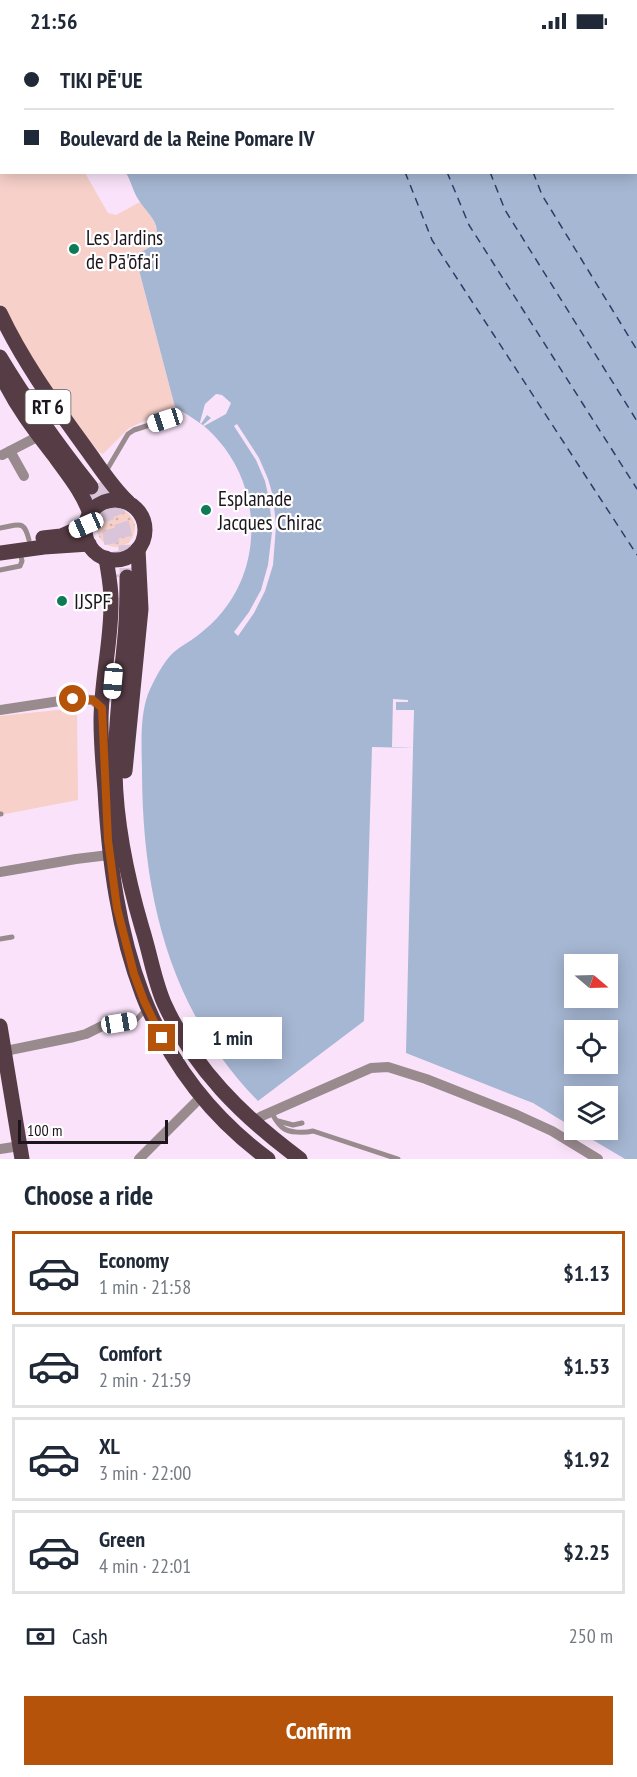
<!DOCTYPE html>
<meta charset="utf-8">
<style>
body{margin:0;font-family:"PT Sans Narrow",sans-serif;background:#f6f6f7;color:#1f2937;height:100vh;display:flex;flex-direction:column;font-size:22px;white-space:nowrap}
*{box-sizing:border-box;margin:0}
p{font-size:20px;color:#747a83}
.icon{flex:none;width:33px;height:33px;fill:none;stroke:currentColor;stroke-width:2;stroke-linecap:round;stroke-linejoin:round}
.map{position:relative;height:1117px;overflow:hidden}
.side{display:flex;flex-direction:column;background:#fff;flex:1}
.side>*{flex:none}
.guide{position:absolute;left:0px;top:0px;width:638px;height:132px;box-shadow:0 3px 15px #0003;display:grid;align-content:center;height:132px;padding:0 24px;background:#fff}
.needle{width:39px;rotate:109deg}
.buttons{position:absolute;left:564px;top:912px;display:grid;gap:12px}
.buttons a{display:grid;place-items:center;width:54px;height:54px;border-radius:0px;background:#fff;box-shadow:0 3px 15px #0003;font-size:30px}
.scale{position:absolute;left:18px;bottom:15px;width:150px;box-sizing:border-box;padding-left:6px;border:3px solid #1d151d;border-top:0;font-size:16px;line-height:21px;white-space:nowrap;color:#1d151d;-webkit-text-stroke:4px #fff;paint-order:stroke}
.end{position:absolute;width:27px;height:27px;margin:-14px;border:8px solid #b45309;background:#fff;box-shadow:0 0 0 3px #fff}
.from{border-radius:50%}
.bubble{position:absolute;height:42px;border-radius:0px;background:#fff;box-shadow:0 3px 15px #0003;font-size:20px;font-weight:700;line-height:42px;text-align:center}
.car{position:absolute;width:18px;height:36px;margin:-18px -9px;border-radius:8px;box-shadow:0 0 4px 2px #0007;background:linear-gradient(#fff 24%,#345 0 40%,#fff 0 76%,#345 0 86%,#fff 0)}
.guide b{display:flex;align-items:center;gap:21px;height:57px;font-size:22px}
.guide b+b{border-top:2px solid #e0e1e3}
.guide i{width:15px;height:15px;background:#1f2937}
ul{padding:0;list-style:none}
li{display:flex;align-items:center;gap:18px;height:84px;margin:0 12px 9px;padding:0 12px;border:3px solid #e0e1e3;border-radius:0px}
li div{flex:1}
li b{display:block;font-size:22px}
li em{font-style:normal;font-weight:700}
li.selected{border-color:#b45309}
li>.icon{width:54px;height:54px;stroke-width:1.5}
h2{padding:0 24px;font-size:27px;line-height:72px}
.pay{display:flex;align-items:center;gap:15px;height:66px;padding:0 24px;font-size:22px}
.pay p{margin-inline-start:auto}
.primary-button{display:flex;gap:12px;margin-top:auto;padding:12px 24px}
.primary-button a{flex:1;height:69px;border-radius:0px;background:#b45309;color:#fff;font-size:24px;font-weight:700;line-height:69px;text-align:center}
.status{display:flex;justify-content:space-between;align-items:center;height:42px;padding:0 30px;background:#fff;direction:ltr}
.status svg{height:16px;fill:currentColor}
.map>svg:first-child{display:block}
.grass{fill:url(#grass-dots)}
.green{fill:#f6d0c9}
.water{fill:#a6b7d3;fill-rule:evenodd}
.pier{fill:#fae3fa}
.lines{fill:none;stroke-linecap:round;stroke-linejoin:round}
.ferry{stroke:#293f67;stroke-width:1.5;stroke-dasharray:8 6;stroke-linecap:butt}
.primary-tunnel{stroke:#d9c4d9;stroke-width:15;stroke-dasharray:15 8;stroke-linecap:butt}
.lane{stroke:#998a8e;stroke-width:5}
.street{stroke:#998a8e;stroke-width:10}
.primary{stroke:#563c44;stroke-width:15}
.route{stroke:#b45309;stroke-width:8}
.poi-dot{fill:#0f7b56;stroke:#fff;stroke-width:2}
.labels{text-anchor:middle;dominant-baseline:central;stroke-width:4.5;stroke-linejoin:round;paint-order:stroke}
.shield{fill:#fff;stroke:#615b61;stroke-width:1.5}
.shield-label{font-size:20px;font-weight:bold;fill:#1d151d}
.poi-label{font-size:21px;fill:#1d151d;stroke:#fff;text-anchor:start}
</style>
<div class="status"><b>21:56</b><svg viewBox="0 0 49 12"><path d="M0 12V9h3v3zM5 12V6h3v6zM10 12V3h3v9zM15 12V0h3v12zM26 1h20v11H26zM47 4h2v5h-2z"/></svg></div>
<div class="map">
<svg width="637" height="1117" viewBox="0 0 637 1117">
<defs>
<pattern id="grass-dots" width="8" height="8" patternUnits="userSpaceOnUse" patternTransform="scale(1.5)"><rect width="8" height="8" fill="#f6d0c9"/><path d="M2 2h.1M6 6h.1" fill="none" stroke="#d2b2ac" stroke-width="1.8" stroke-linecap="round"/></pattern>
</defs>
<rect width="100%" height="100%" fill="#fae3fa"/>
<!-- grass -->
<circle class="grass" cx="116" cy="486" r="19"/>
<!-- green -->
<g class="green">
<path d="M 0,0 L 73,0 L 73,2 L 2,2 L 2,130 L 85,131 L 108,171 L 116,173 L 140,160 C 157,178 168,202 137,211 L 138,225 L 175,365 L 129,386 L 103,412 L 99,410 C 63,364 23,316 0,261 Z"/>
<polygon points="77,666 78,758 0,773 0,674"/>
</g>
<!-- water -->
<path class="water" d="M 105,0 L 637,0 L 637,1117 L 625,1117 L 576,1088 L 608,1088 L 608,1054 L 574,1054 L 574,1086 L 533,1061 L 406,1011 L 413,706 L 372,705 L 364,979 L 258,1059 C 170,969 143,856 142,733 C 142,708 139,677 148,652 C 154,638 163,620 174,610 C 181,604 189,600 197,594 C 206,587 215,579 223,569 C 263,520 260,445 218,398 C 206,383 191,375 175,365 L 135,213 C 140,209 147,209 151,203 C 167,184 146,171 138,157 C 133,149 131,139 126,131 L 636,130 L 636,2 L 105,2 ZM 574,922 L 608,922 L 608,956 L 574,956 ZM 574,988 L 608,988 L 608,1022 L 574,1022 Z"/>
<!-- pier -->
<g class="pier">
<polygon points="216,352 222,353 231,361 226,372 204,384 203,383 211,376 207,373 201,382 200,380 205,362"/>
<polygon points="237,382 259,416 268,437 273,454 276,484 273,523 265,549 254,571 238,594 234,590 249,570 261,548 268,523 272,490 251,490 251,485 272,484 269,457 265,439 256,418 234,384"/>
<polygon points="393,657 408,658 408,660 396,660 396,668 414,668 413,706 392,705"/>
</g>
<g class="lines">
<!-- ferry -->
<g class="ferry">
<polyline points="352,0 353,2"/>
<polyline points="394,0 395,2"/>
<polyline points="437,0 438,2"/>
<polyline points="480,0 480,2"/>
<polyline points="405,130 432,198 637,513"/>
<polyline points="447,130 469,183 637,447"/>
<polyline points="490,130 505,168 637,379"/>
<polyline points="533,130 542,153 637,308"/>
</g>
<!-- primary-tunnel -->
<g class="primary-tunnel">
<path d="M 100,440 C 124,476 127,492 127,535"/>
<polyline points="91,445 104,471 110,490 117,535"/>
</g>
<!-- lane -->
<g class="lane">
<polyline points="105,431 128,392 134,388 165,378"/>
<path d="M 0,486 C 19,483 24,477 29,498"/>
<polyline points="0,528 20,524 22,519 20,510"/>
<polyline points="0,772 1,772"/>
<polyline points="0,897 12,895"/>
<polyline points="102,984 136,978 146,967"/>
<path d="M 271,1070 C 274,1075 278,1083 283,1086 C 289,1091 305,1091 313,1089 L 398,1117"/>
<polyline points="278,1079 293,1083 302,1081"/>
</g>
<!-- street -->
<g class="street">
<polyline points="10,409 24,434"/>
<polyline points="2,413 39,394"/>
<polyline points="0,668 73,657 93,658 102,666"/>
<polyline points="0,830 76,817 109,813"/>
<polyline points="0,1010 74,995 86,992 102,984"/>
<polyline points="253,1080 262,1074 371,1026 388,1025 426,1037 517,1073 552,1089 598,1117"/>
<polyline points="0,1107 20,1104"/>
<polyline points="139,1117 201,1055"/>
</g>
<!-- primary -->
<g class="primary">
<path d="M 0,271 C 23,320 54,362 85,405 C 99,424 111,444 128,460"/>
<path d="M 0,315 C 27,360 58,403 91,445"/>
<path d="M 0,330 C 14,362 35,389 56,416 C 69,434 83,451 90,472"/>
<circle cx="115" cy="488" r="30"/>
<polyline points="43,496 61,494 86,483"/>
<polyline points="0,511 44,505 89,502"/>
<path d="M 106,516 C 108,530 111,543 111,557 C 112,598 101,638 101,679 C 101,702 103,725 105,748 C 113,894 143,1025 268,1117"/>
<path d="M 127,535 C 127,554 127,574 125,594 C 121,639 115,684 115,730 C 116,784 127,835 142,886 C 150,911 154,938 164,961 C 194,1027 242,1074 300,1117"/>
<polyline points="125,729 141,567 138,507"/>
<polyline points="0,984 22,1117"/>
</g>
</g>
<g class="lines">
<!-- route -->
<polyline class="route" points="73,657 93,658 102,666 108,798 117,866 134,932 144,959 162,996"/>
</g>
<!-- markers -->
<g class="poi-dot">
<circle cx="74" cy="207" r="6"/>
<circle cx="206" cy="468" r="6"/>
<circle cx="62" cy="559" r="6"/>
</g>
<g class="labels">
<!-- shield labels -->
<rect class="shield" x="25.5" y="348" width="45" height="34" rx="4.5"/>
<g class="shield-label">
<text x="48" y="365">RT 6</text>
</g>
<!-- poi labels -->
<g class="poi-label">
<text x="86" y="195">Les Jardins<tspan x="86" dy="24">de Pā'ōfa'i</tspan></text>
<text x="218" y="456">Esplanade<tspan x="218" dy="24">Jacques Chirac</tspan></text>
<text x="74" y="559">IJSPF</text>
</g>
</g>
</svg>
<div class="buttons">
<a><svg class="needle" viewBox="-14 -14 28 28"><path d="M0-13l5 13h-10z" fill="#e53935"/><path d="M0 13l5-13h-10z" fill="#747a83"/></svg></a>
<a><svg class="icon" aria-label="locate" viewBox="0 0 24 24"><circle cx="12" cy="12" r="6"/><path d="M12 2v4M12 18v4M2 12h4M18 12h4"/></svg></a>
<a><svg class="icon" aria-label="layers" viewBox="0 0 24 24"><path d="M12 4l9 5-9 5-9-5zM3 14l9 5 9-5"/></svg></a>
</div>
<div class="scale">100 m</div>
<i class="end from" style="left:73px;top:657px"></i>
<i class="end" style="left:162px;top:996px"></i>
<div class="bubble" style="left:183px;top:975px;width:99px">1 min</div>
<i class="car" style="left:165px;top:378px;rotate:252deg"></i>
<i class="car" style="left:86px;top:483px;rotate:246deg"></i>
<i class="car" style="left:113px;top:639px;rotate:185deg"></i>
<i class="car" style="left:119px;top:981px;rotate:81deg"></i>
<div class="guide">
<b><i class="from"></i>TIKI PĒ'UE</b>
<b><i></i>Boulevard de la Reine Pomare IV</b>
</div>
</div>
<section class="side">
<h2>Choose a ride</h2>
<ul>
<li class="selected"><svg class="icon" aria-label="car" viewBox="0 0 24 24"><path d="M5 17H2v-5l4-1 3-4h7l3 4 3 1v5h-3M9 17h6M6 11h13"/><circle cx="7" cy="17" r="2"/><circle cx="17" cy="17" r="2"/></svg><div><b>Economy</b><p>1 min · 21:58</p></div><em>$1.13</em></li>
<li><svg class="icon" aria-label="car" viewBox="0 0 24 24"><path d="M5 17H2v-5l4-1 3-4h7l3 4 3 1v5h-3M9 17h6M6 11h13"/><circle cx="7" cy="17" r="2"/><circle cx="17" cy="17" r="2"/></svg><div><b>Comfort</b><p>2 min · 21:59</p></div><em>$1.53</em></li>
<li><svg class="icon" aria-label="car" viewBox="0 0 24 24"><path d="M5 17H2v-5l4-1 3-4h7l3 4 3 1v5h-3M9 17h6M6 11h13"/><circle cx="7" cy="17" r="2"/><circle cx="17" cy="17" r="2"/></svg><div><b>XL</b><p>3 min · 22:00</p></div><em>$1.92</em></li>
<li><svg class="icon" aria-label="car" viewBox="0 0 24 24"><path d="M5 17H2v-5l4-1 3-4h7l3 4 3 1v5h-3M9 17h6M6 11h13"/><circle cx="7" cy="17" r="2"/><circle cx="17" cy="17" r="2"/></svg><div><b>Green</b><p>4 min · 22:01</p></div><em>$2.25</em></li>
</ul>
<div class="pay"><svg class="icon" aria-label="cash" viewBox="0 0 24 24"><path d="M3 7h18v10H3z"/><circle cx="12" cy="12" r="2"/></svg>Cash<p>250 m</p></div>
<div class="primary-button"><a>Confirm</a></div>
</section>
